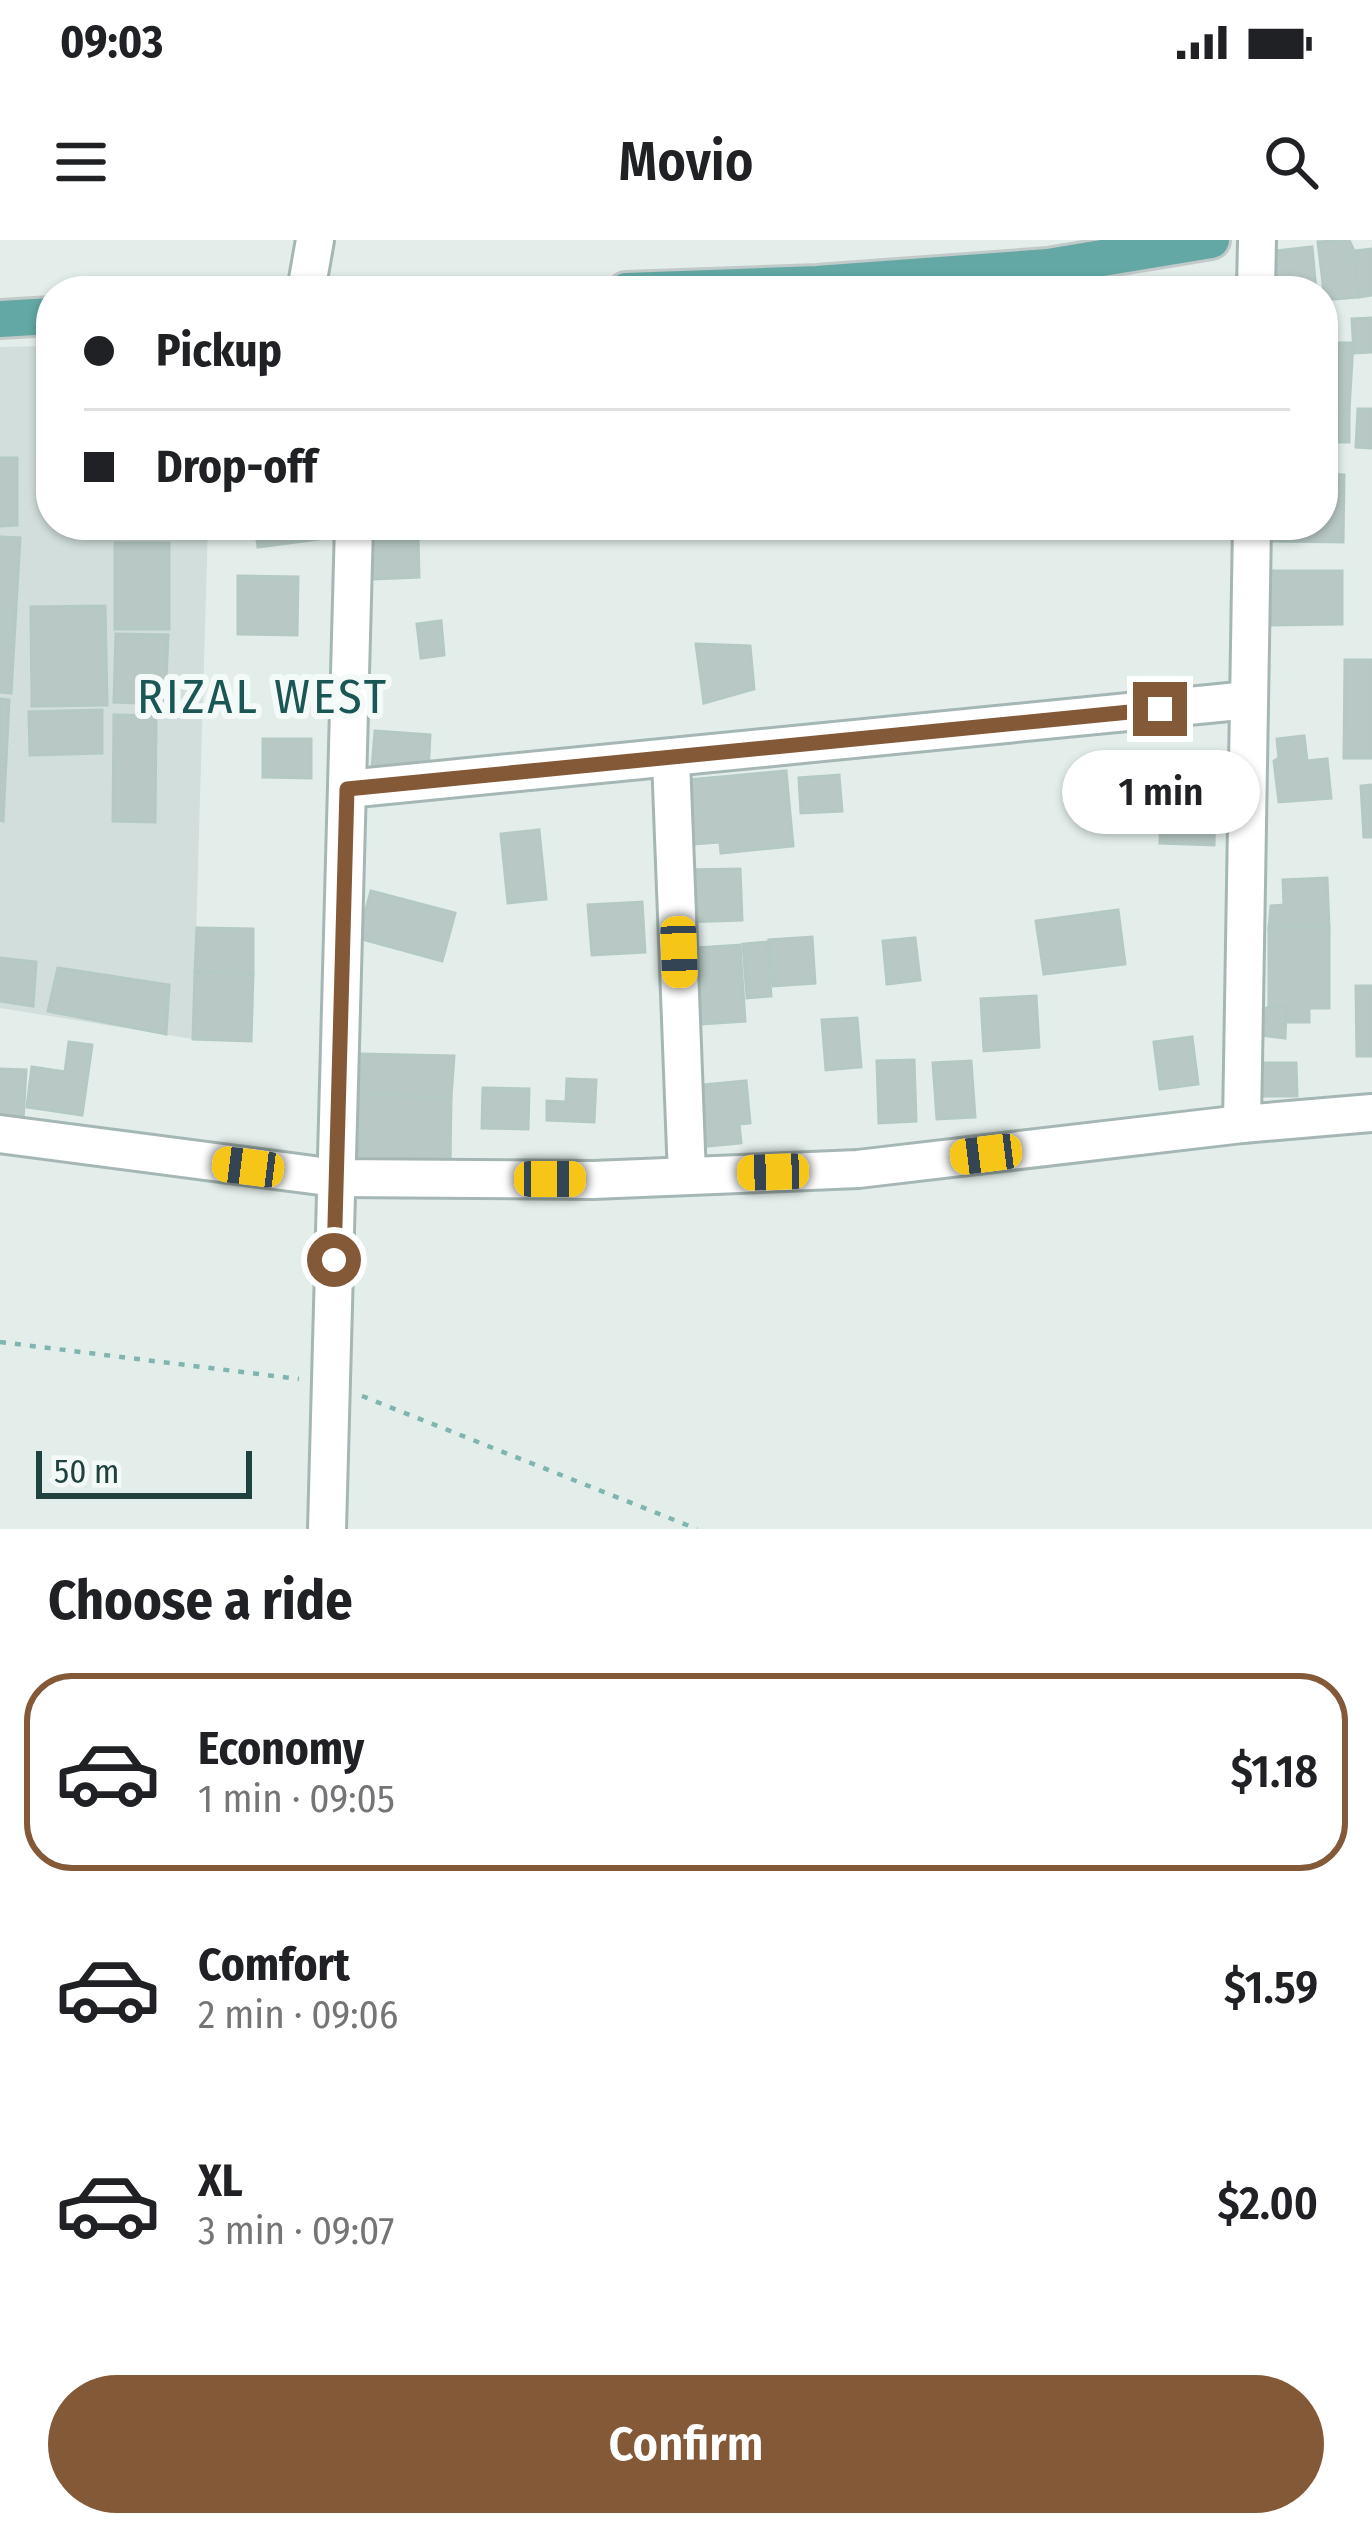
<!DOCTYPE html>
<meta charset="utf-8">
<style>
body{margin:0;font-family:"Fira Sans Condensed",sans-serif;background:#f6f6f6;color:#202124;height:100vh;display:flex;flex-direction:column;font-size:45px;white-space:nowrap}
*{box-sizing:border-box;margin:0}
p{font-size:39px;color:#757577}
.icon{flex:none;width:66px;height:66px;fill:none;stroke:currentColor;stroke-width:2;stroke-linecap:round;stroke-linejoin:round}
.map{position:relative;height:1289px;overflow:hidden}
.drawer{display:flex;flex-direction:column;background:#fff;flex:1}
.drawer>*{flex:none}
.hud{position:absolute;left:36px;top:36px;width:1302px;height:264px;border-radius:48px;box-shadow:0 3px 9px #0004;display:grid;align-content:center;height:264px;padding:0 48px;background:#fff}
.scale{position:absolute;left:36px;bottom:30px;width:216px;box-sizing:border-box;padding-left:12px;border:6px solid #20423f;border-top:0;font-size:33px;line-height:42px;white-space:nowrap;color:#20423f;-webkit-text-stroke:9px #f4faf8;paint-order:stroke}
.end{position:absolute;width:54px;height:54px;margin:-27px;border:15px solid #845938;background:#fff;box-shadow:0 0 0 6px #fff}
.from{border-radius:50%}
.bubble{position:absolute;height:84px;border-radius:42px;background:#fff;box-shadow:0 3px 9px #0004;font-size:39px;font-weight:600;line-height:84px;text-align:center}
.car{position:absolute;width:36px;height:72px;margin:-36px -18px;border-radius:15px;box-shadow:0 0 9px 3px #0007;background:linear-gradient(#f5c518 24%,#345 0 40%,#f5c518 0 76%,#345 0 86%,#f5c518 0)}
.hud b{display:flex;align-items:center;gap:42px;height:114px;font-size:45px}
.hud b+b{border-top:3px solid #e0e0e0}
.hud i{width:30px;height:30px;background:#202124}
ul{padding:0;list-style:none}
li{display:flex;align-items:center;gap:36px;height:198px;margin:0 24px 18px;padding:0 24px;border:6px solid transparent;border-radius:48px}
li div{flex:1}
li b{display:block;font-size:45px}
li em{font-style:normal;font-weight:600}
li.active{border-color:#845938}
li>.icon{width:108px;height:108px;stroke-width:1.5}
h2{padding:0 48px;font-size:54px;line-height:144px}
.button{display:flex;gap:24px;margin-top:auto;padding:24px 48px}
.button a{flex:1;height:138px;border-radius:72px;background:#845938;color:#fff;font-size:48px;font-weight:600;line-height:138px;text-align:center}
.status{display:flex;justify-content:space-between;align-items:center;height:84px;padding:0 60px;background:#fff;direction:ltr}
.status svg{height:33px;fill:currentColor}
header{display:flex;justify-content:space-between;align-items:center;height:156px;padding:0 48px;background:#fff;font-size:54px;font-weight:600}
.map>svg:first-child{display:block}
.built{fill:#d1dedb}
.building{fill:#b8c9c5;stroke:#b4c9c4;stroke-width:3}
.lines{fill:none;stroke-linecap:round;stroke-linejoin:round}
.minor-casing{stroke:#a5b7b4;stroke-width:42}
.major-casing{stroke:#c1cac9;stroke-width:42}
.path{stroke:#80b5af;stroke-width:4.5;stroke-dasharray:6 9;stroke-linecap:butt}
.minor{stroke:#fff;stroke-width:36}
.major{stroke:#63a8a4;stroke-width:36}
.route{stroke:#845938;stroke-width:15}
.labels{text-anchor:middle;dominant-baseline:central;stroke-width:12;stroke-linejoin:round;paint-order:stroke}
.quarter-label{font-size:48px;letter-spacing:3px;fill:#1a5653;stroke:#f4faf8}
</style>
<div class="status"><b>09:03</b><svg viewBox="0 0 49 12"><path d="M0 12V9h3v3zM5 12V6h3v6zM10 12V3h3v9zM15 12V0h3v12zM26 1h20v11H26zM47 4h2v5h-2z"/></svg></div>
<header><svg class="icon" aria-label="menu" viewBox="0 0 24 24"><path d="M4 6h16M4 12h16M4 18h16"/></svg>Movio<svg class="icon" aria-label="search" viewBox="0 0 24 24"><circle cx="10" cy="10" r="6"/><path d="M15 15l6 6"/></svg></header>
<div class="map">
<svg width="1372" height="1289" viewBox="0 0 1372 1289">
<rect width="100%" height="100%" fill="#e3eeeb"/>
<!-- built -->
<polygon class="built" points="51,106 51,285 208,285 193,799 0,768 0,107"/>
<!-- building -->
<g class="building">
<polygon points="1349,0 1354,11 1359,57 1325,60 1318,2"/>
<polygon points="1312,7 1316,51 1278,51 1275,11"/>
<polygon points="1372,9 1372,55 1359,57 1354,11"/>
<polygon points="1372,78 1372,112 1354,113 1352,79"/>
<polygon points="1323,103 1353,103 1349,171 1323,171"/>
<polygon points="1358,169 1372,169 1372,208 1356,207"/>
<rect x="1323" y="171" width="26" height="31"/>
<polygon points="0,218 17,218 17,285 0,286"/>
<polygon points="1323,234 1344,235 1343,302 1272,301 1272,285 1323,285"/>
<rect x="116" y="285" width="50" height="10"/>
<polygon points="255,285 317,285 319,299 258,307"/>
<polygon points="392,285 449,285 449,296 393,297"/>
<polygon points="418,296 419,337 374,339 372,298"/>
<polygon points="0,297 20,298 11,453 0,452"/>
<rect x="115" y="303" width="54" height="86"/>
<polygon points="1264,331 1342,331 1342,384 1264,385"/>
<polygon points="238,336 298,337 297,395 238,394"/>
<polygon points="105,366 107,465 32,466 31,367"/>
<polygon points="441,381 444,415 421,418 417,384"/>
<polygon points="116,394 168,395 165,464 114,462"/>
<polygon points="696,404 750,406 754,449 704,463"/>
<polygon points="1345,420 1372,420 1372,518 1344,518"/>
<polygon points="0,459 9,460 3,581 0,580"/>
<polygon points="102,470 102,513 30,515 29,472"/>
<polygon points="114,475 156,476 155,582 113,581"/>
<polygon points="375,491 430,495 428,533 372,528"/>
<polygon points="1304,496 1307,521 1327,519 1331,558 1279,562 1274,521 1279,518 1277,499"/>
<polygon points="263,499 311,499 311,538 263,537"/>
<polygon points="786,531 793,606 721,613 720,602 681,605 675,541"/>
<polygon points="839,535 842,571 801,573 799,538"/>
<polygon points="1372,545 1372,597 1364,597 1361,546"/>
<polygon points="1161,563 1215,565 1214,605 1160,603"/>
<polygon points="539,590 546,659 508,663 501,594"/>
<polygon points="740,629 742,680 685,682 684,630"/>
<polygon points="1327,638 1329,688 1269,688 1271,666 1284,665 1283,640"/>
<polygon points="371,651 455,673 442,721 358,698"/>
<polygon points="642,662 645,712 592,715 588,665"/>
<polygon points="1118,670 1125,724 1044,734 1036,681"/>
<polygon points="197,688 253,689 253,734 195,732"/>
<polygon points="1269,688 1329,688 1329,768 1309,768 1309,782 1286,782 1286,767 1269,767"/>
<polygon points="812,697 815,743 773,746 769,700"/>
<polygon points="915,698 920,740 887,744 883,701"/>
<polygon points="767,702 771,756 747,758 743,704"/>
<polygon points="740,705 745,781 687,785 682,709"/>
<polygon points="0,718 36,722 33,766 0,761"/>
<polygon points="58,728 169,745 166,794 48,771"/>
<polygon points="195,732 253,734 251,801 193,799"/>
<polygon points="1356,746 1372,746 1372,816 1357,816"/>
<polygon points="1036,756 1039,807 984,811 981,759"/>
<polygon points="1269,767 1286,767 1285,798 1259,795 1261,771"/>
<polygon points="857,778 861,827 826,830 822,780"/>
<polygon points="1192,797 1198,844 1160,849 1154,802"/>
<polygon points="69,802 92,805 82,875 27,867 32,827 65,832"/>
<polygon points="360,814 454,816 451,857 360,855"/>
<polygon points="914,820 916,881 879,883 877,821"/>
<polygon points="971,821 975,877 937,879 933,823"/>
<polygon points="1254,823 1296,823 1297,856 1255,856"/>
<polygon points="0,829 26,830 23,881 0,880"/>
<polygon points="567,839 596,840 594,882 547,880 547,861 566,862"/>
<polygon points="746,841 750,883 739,884 741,903 707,906 702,845"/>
<polygon points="483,848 529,849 528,889 482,888"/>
<polygon points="360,855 451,857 450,925 358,922"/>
</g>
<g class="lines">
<!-- minor casing -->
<g class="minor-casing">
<g id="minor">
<polyline points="306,51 315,0"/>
<polyline points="1256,51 1257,0"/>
<polyline points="671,519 687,936"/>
<polyline points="347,549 1249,460"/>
<polyline points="1242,884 1252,285"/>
<polyline points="0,894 336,938 593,940 858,929 1242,884 1372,873"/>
<polyline points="327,1289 354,285"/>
</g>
</g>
<!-- major casing -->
<g class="major-casing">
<g id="major">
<polyline points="626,51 817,44 1048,27 1211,0"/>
<polyline points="0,79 51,76"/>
</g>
</g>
<!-- path -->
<g class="path">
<polyline points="0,1102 299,1139"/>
<polyline points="362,1156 697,1289"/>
</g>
<!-- minor -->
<use href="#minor" class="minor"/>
<!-- major -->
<use href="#major" class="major"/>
</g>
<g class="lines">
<!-- route -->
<polyline class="route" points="334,1020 347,549 1160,469"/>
</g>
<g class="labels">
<!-- quarter labels -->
<g class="quarter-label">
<text x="263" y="457">RIZAL WEST</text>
</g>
</g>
</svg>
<div class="scale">50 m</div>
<i class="end from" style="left:334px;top:1020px"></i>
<i class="end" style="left:1160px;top:469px"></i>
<div class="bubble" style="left:1062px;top:510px;width:198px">1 min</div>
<i class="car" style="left:679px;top:712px;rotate:178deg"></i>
<i class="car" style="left:986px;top:914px;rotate:263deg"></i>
<i class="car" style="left:248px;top:927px;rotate:277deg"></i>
<i class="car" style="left:773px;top:932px;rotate:268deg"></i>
<i class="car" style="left:550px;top:939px;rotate:90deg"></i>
<div class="hud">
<b><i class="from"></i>Pickup</b>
<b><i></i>Drop-off</b>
</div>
</div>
<section class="drawer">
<h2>Choose a ride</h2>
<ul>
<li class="active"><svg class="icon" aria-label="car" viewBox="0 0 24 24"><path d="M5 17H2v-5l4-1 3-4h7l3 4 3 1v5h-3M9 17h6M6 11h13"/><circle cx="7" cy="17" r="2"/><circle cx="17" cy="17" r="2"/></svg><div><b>Economy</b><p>1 min · 09:05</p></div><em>$1.18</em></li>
<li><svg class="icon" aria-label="car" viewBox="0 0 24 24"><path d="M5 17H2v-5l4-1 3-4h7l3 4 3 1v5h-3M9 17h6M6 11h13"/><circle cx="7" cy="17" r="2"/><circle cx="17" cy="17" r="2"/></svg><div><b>Comfort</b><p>2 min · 09:06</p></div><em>$1.59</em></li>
<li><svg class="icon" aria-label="car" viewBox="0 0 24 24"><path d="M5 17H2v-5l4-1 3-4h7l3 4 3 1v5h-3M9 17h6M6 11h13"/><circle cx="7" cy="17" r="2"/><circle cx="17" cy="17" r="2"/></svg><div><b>XL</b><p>3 min · 09:07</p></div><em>$2.00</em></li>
</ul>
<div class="button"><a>Confirm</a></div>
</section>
